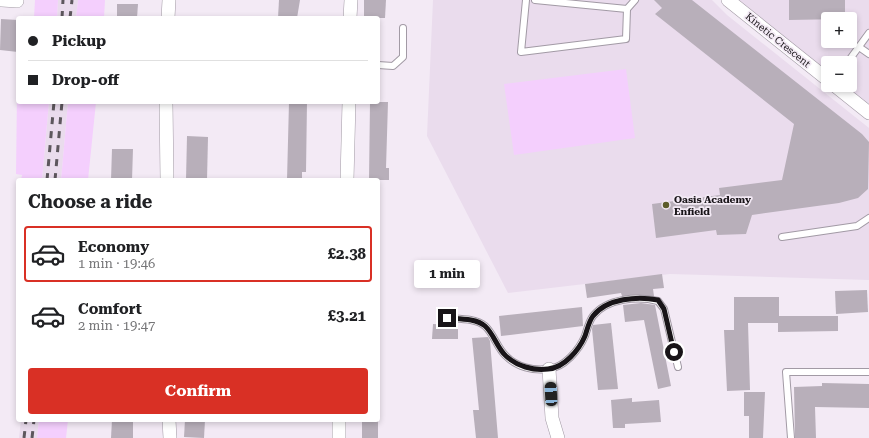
<!DOCTYPE html>
<meta charset="utf-8">
<style>
body{margin:0;font-family:"Roboto Serif",serif;background:#f2f2f2;color:#202124;height:100vh;display:flex;flex-direction:column;font-size:15px;white-space:nowrap}
*{box-sizing:border-box;margin:0}
p{font-size:13px;color:#757577}
.icon{flex:none;width:22px;height:22px;fill:none;stroke:currentColor;stroke-width:2;stroke-linecap:round;stroke-linejoin:round}
.map{position:relative;flex:1;overflow:hidden}
.panel{position:absolute;left:16px;top:178px;width:364px;height:244px;display:flex;flex-direction:column;background:#fff;border-radius:4px;box-shadow:0 2px 6px #0003}
.panel>*{flex:none}
.hud{position:absolute;left:16px;top:16px;width:364px;height:88px;border-radius:4px;box-shadow:0 2px 6px #0003;display:grid;align-content:center;height:88px;padding:0 12px;background:#fff}
.tools{position:absolute;left:821px;top:12px;display:grid;gap:8px}
.tools a{display:grid;place-items:center;width:36px;height:36px;border-radius:4px;background:#fff;box-shadow:0 2px 6px #0003;font-size:20px}
.end{position:absolute;width:18px;height:18px;margin:-9px;border:5px solid #181418;background:#fff;box-shadow:0 0 0 2px #fff}
.from{border-radius:50%}
.bubble{position:absolute;height:28px;border-radius:4px;background:#fff;box-shadow:0 2px 6px #0003;font-size:13px;font-weight:700;line-height:28px;text-align:center}
.car{position:absolute;width:12px;height:24px;margin:-12px -6px;border-radius:5px;box-shadow:0 0 3px 1px #0007;background:linear-gradient(#222 24%,#8ab4d8 0 40%,#222 0 76%,#8ab4d8 0 86%,#222 0)}
.hud b{display:flex;align-items:center;gap:14px;height:38px;font-size:15px}
.hud b+b{border-top:1px solid #e0e0e0}
.hud i{width:10px;height:10px;background:#202124}
ul{padding:0;list-style:none}
li{display:flex;align-items:center;gap:12px;height:56px;margin:0 8px 6px;padding:0 4px;border:2px solid transparent;border-radius:4px}
li div{flex:1}
li b{display:block;font-size:15px}
li em{font-style:normal;font-weight:700}
li.active{border-color:#d93025}
li>.icon{width:36px;height:36px;stroke-width:1.5}
h2{padding:0 12px;font-size:18px;line-height:48px}
.primary-button{display:flex;gap:8px;margin-top:auto;padding:8px 12px}
.primary-button a{flex:1;height:46px;border-radius:4px;background:#d93025;color:#fff;font-size:16px;font-weight:700;line-height:46px;text-align:center}
.map>svg:first-child{display:block}
.built{fill:#eadced;fill-rule:evenodd}
.green{fill:#f4cffd}
.building{fill:#b8afba}
.lines{fill:none;stroke-linecap:round;stroke-linejoin:round}
.service-casing{stroke:#a29aa5;stroke-width:8}
.minor-casing{stroke:#a29aa5;stroke-width:14}
.service{stroke:#fff;stroke-width:6}
.minor{stroke:#fff;stroke-width:13}
.rail{stroke:#5d575d;stroke-width:3;stroke-dasharray:7 7;stroke-linecap:butt}
.route{stroke:#181418;stroke-width:5}
.poi-dot{fill:#5c5d2a;stroke:#f3eaf5;stroke-width:1.5}
.labels{text-anchor:middle;dominant-baseline:central;stroke-width:3.5;stroke-linejoin:round;paint-order:stroke}
.street-label{font-size:10px;fill:#181418;stroke:#f3eaf5}
.poi-label{font-size:10px;font-weight:bold;fill:#181418;stroke:#f3eaf5;text-anchor:start}
</style>
<div class="map">
<svg width="869" height="438" viewBox="0 0 869 438">
<rect width="100%" height="100%" fill="#f3eaf5"/>
<!-- built -->
<g class="built">
<polygon points="58,0 78,0 76,18 57,18"/>
<polygon points="433,0 712,0 727,15 869,128 869,280 670,274 508,293 427,136"/>
<path d="M 730,0 L 869,0 L 869,104 L 844,85 L 850,85 L 850,63 L 828,63 L 828,73 ZM 828,19 L 850,19 L 850,41 L 828,41 Z"/>
<polygon points="49,102 68,102 61,180 42,180"/>
<polygon points="21,420 39,420 37,438 19,438"/>
</g>
<!-- green -->
<g class="green">
<polygon points="35,0 58,0 57,18 34,18"/>
<polygon points="78,0 105,0 104,18 76,18"/>
<polygon points="626,69 635,138 514,155 504,84"/>
<polygon points="17,93 18,102 49,102 42,180 21,180 22,175 16,174"/>
<polygon points="68,102 96,102 88,180 61,180"/>
<polygon points="39,420 68,420 66,438 37,438"/>
</g>
<!-- building -->
<g class="building">
<polygon points="279,0 300,0 297,18 278,18"/>
<polygon points="364,0 386,0 385,18 364,18"/>
<polygon points="654,0 692,0 862,134 869,142 868,189 858,198 839,203 752,215 746,234 717,235 716,230 656,238 652,204 720,195 719,188 782,180 794,124 655,14 662,8"/>
<polygon points="789,0 845,0 845,19 789,20"/>
<polygon points="117,4 138,4 137,18 117,18"/>
<polygon points="1,19 18,20 18,52 0,50"/>
<polygon points="289,102 307,102 306,172 302,172 302,180 287,180"/>
<polygon points="370,102 388,102 386,168 389,168 389,180 369,180"/>
<polygon points="187,136 208,137 207,180 186,180"/>
<polygon points="112,149 133,149 132,180 111,180"/>
<polygon points="662,274 664,288 653,289 654,296 622,296 621,293 587,298 585,284"/>
<polygon points="867,290 868,312 836,314 835,291"/>
<polygon points="734,297 779,297 779,316 838,316 838,331 778,332 778,323 748,323 750,390 727,391 724,330 734,330"/>
<polygon points="641,303 655,305 671,386 658,389 644,320 625,322 623,305"/>
<polygon points="582,307 583,326 501,336 499,316"/>
<polygon points="611,323 618,389 598,390 592,329 593,325"/>
<polygon points="433,324 458,325 458,339 432,339"/>
<polygon points="488,337 490,341 498,438 476,438 473,410 479,410 472,338"/>
<polygon points="822,383 869,384 869,408 815,407 816,438 795,438 794,387 822,386"/>
<polygon points="744,392 765,392 763,438 749,438 749,416 744,416"/>
<polygon points="632,398 632,402 659,400 661,422 625,424 625,428 613,428 611,400"/>
<polygon points="112,420 133,420 133,438 111,438"/>
<polygon points="185,420 205,420 204,438 184,437"/>
<rect x="362" y="420" width="16" height="18"/>
</g>
<g class="lines">
<!-- service casing -->
<g class="service-casing">
<g id="service">
<polyline points="526,0 521,52 626,39 627,9 635,0"/>
<polyline points="535,0 627,9"/>
<polyline points="859,47 869,54"/>
<polyline points="847,63 869,33"/>
<polyline points="378,65 393,66 403,57 403,28"/>
<polyline points="782,237 857,226 869,218"/>
<path d="M 447,318 C 458,319 476,318 485,326 C 494,334 497,348 506,356 C 517,367 533,371 548,369 C 564,368 579,350 585,336 C 587,330 589,321 593,316 C 607,298 638,296 658,301 L 664,309 L 678,367"/>
<polyline points="791,438 786,372 869,372"/>
</g>
</g>
<!-- minor casing -->
<g class="minor-casing">
<g id="minor">
<polyline points="2,0 17,1"/>
<polyline points="728,0 828,80"/>
<polyline points="168,18 169,0"/>
<polyline points="350,18 351,0"/>
<polyline points="834,85 869,113"/>
<polyline points="166,102 167,180"/>
<polyline points="347,180 349,102"/>
<polyline points="549,369 552,418 558,438"/>
<polyline points="169,420 170,438"/>
<polyline points="339,438 339,420"/>
</g>
</g>
<!-- service -->
<use href="#service" class="service"/>
<!-- minor -->
<use href="#minor" class="minor"/>
<!-- rail -->
<g class="rail">
<polyline points="62,18 63,0"/>
<polyline points="70,18 72,0"/>
<polyline points="47,180 54,102"/>
<polyline points="55,180 62,102"/>
<polyline points="24,438 26,420"/>
<polyline points="32,438 34,420"/>
</g>
</g>
<g class="lines">
<!-- route -->
<path class="route" d="M 447,318 C 458,319 476,318 485,326 C 494,334 497,348 506,356 C 517,366 533,371 548,369 C 564,368 579,350 585,336 C 587,330 589,321 593,316 C 607,298 638,296 658,300 L 664,309 L 674,352"/>
</g>
<!-- markers -->
<circle class="poi-dot" cx="666" cy="205" r="4"/>
<g class="labels">
<!-- street labels -->
<g class="street-label">
<text transform="translate(778 40) rotate(39)">Kinetic Crescent</text>
</g>
<!-- poi labels -->
<g class="poi-label">
<text x="674" y="199">Oasis Academy<tspan x="674" dy="12">Enfield</tspan></text>
</g>
</g>
</svg>
<div class="tools">
<a>+</a>
<a>−</a>
</div>
<i class="end from" style="left:674px;top:352px"></i>
<i class="end" style="left:447px;top:318px"></i>
<div class="bubble" style="left:414px;top:260px;width:66px">1 min</div>
<i class="car" style="left:551px;top:394px;rotate:357deg"></i>
<div class="hud">
<b><i class="from"></i>Pickup</b>
<b><i></i>Drop-off</b>
</div>
<section class="panel">
<h2>Choose a ride</h2>
<ul>
<li class="active"><svg class="icon" aria-label="car" viewBox="0 0 24 24"><path d="M5 17H2v-5l4-1 3-4h7l3 4 3 1v5h-3M9 17h6M6 11h13"/><circle cx="7" cy="17" r="2"/><circle cx="17" cy="17" r="2"/></svg><div><b>Economy</b><p>1 min · 19:46</p></div><em>£2.38</em></li>
<li><svg class="icon" aria-label="car" viewBox="0 0 24 24"><path d="M5 17H2v-5l4-1 3-4h7l3 4 3 1v5h-3M9 17h6M6 11h13"/><circle cx="7" cy="17" r="2"/><circle cx="17" cy="17" r="2"/></svg><div><b>Comfort</b><p>2 min · 19:47</p></div><em>£3.21</em></li>
</ul>
<div class="primary-button"><a>Confirm</a></div>
</section>
</div>
